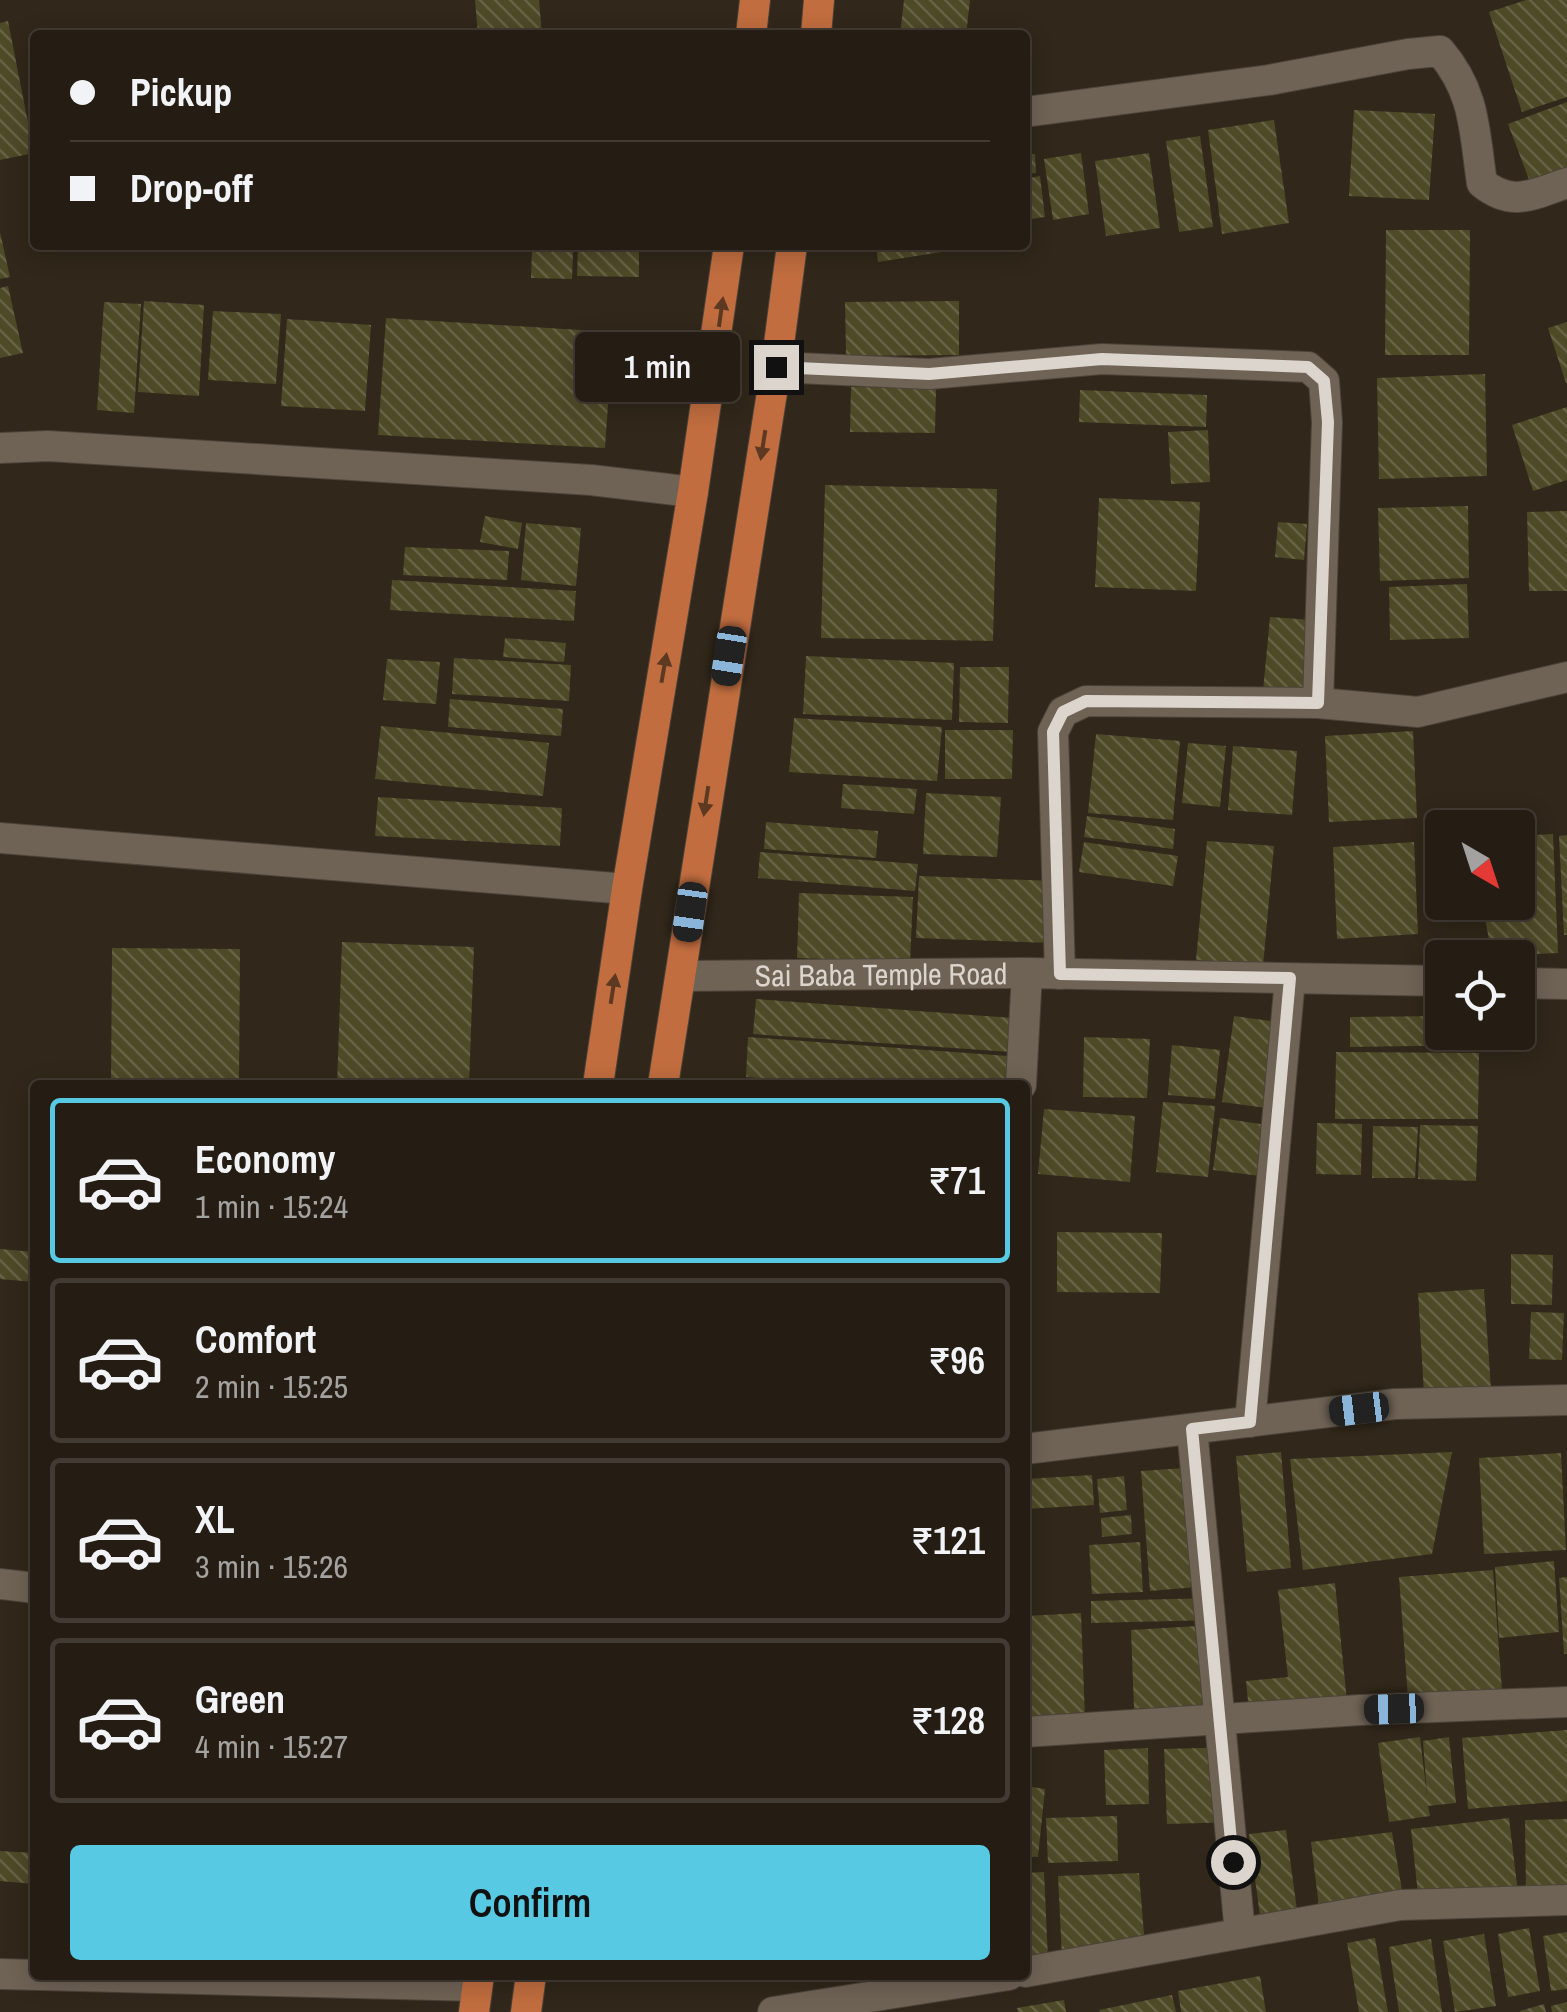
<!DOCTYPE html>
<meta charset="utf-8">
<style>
body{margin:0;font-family:"Archivo Narrow",sans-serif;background:#2d261d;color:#f1f3f6;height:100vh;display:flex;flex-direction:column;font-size:38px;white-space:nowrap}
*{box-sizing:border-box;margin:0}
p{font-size:32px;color:#a3a2a0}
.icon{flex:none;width:55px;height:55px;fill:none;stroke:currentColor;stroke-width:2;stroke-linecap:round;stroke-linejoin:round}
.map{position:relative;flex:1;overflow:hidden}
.panel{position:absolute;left:30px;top:1080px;width:1000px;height:900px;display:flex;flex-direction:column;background:#251d14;border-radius:10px;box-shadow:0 5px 25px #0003,0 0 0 2px #423b34}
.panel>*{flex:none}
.guide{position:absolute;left:30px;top:30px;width:1000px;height:220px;border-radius:10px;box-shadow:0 5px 25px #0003,0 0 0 2px #423b34;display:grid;align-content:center;height:220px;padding:0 40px;background:#251d14}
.needle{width:65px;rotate:141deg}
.controls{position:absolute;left:1425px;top:810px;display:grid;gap:20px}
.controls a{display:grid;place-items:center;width:110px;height:110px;border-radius:10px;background:#251d14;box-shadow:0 5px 25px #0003,0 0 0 2px #423b34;font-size:50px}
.end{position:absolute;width:45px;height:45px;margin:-22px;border:12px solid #dcd5cd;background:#111;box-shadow:0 0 0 5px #111}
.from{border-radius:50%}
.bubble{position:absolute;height:70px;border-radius:10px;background:#251d14;box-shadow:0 5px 25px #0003,0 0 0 2px #423b34;font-size:32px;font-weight:600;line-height:70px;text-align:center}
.car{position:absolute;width:30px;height:60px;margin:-30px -15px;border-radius:12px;box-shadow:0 0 8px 2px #0007;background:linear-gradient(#222 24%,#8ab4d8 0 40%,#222 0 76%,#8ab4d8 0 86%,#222 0)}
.guide b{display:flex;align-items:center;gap:35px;height:95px;font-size:38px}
.guide b+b{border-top:2px solid #423b34}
.guide i{width:25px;height:25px;background:#f1f3f6}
ul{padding:18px 0 0;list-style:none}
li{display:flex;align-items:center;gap:30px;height:165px;margin:0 20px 15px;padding:0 20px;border:5px solid #423b34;border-radius:10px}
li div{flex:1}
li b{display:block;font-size:38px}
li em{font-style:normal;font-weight:600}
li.on{border-color:#57c9e3}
li>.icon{width:90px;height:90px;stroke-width:1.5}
.action{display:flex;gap:20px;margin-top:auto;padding:20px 40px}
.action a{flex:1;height:115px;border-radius:10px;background:#57c9e3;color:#111;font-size:40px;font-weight:600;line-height:115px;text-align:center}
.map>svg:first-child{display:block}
.building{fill:url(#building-back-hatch)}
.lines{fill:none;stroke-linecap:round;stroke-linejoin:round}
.minor-casing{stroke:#4c4339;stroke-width:32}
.major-casing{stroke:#4c4339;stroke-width:32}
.minor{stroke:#6f6355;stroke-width:30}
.major{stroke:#c16d3f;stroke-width:30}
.oneway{fill:#5d3921}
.route{stroke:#dcd5cd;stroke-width:12}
.labels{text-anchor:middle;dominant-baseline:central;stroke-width:8;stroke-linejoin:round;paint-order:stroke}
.street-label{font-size:30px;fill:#dcd5cd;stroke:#271d11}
</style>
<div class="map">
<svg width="1567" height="2012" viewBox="0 0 1567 2012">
<defs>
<pattern id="building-back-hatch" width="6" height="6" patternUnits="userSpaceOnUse" patternTransform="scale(2.5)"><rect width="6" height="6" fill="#4e4927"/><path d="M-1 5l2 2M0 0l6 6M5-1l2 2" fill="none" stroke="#676245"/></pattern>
</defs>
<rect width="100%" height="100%" fill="#31271a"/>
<!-- building -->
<g class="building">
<polygon points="475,0 539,0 542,35 478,35"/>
<polygon points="904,0 970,0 966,35 900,35"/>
<polygon points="1526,0 1567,0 1567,97 1522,112 1489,12"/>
<polygon points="8,21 34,153 0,160 0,23"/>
<polygon points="1567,102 1567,168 1530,182 1508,124"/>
<polygon points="1354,110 1435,114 1429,200 1349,196"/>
<polygon points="1274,120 1289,223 1222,234 1208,130"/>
<polygon points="1200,136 1213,227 1179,232 1166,141"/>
<polygon points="1081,153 1089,214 1053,220 1044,159"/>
<polygon points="1149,153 1160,228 1106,236 1095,161"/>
<polygon points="1025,154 1035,154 1036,173 1025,174"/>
<polygon points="1040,176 1045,217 1025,220 1025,179"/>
<polygon points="1386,230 1470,230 1469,355 1385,355"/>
<polygon points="0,232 10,277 0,279"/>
<polygon points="578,245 639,246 639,277 577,276"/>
<polygon points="876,245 947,245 948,251 878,262"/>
<polygon points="532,251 573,252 572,279 531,278"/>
<polygon points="8,286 23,353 0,358 0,288"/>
<polygon points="144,301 204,305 199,396 138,392"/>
<polygon points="959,301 959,355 846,356 845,302"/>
<polygon points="104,302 141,304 134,413 97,410"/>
<polygon points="213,311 281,314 276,384 208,380"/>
<polygon points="386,318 613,332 605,448 378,435"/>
<polygon points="287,319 371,325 365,411 281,406"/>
<polygon points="1567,322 1567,383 1566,383 1548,328"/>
<polygon points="1485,374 1487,476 1379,479 1377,378"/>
<polygon points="851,387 936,388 935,433 850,432"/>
<polygon points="1080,390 1207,395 1206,427 1079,422"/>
<polygon points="1567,407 1567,480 1533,491 1512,425"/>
<polygon points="1208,430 1210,482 1171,484 1168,432"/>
<polygon points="825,485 997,489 993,641 821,638"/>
<polygon points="1099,498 1200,502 1196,591 1095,587"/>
<polygon points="1468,506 1469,578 1380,581 1378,508"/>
<polygon points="1567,511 1567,591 1529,591 1527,512"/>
<polygon points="485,516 522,523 518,549 480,542"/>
<polygon points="1278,522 1307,524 1304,560 1275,557"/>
<polygon points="526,523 581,528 576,586 521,580"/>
<polygon points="405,547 509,551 507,580 403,575"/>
<polygon points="392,580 576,591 574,621 390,610"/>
<polygon points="1467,584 1469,638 1390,640 1389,587"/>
<polygon points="1270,617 1312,620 1307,694 1263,691"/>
<polygon points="505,638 566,643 564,662 503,657"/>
<polygon points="806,656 954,663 952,720 803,714"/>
<polygon points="454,658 571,665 569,701 452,694"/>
<polygon points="387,659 440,662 436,704 383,700"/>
<polygon points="960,667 1009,667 1008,723 959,722"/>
<polygon points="450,699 563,709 561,736 448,727"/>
<polygon points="794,718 942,727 937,781 789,772"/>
<polygon points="381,726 549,743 543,796 375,779"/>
<polygon points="945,730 1013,730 1012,779 945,779"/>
<polygon points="1413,731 1417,818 1329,822 1325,736"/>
<polygon points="1096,734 1180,741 1173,820 1088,813"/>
<polygon points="1188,743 1226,746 1220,807 1182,803"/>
<polygon points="1233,746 1297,751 1292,815 1228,810"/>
<polygon points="843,784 917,789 914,814 841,808"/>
<polygon points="926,793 1001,797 997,857 923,854"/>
<polygon points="378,797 562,808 560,846 375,836"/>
<polygon points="1087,816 1175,829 1173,849 1084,837"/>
<polygon points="766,822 878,831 876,858 764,849"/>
<polygon points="1553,834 1558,953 1492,956 1482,902 1518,902 1518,836"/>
<polygon points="1567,835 1567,935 1564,935 1559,836"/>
<polygon points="1207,841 1274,846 1263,966 1196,960"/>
<polygon points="1084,842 1178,856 1173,886 1079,872"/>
<polygon points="1414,842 1418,934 1337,939 1333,847"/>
<polygon points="760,852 918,864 915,891 758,878"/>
<polygon points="919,876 1053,881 1050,943 916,938"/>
<polygon points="799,893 913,897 910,962 797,958"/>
<polygon points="342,942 474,947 469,1085 337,1085"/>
<polygon points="112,948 240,949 239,1085 111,1085"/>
<polygon points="756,999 1013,1018 1011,1052 753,1034"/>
<polygon points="1234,1016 1277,1022 1266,1108 1222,1102"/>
<polygon points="1442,1016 1442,1032 1478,1032 1478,1045 1350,1047 1350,1017"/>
<polygon points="748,1037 1008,1056 1006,1085 858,1085 746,1077"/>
<polygon points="1084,1037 1150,1039 1147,1098 1083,1097"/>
<polygon points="1172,1045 1220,1050 1215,1099 1168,1095"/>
<polygon points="1336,1052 1479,1053 1478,1119 1335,1119"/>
<polygon points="1163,1102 1215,1106 1208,1177 1156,1172"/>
<polygon points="1044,1109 1135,1116 1130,1182 1038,1174"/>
<polygon points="1220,1118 1274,1126 1268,1177 1213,1170"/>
<polygon points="1317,1123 1362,1124 1361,1175 1316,1174"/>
<polygon points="1420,1125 1478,1126 1476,1181 1418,1179"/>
<polygon points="1373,1126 1418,1127 1415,1178 1372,1178"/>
<polygon points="1057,1232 1162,1233 1160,1293 1057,1292"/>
<polygon points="0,1249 35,1252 34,1282 0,1279"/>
<polygon points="1511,1254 1553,1255 1552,1305 1511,1304"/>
<polygon points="1484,1289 1491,1388 1424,1393 1418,1293"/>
<polygon points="1531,1312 1564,1313 1562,1360 1529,1359"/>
<polygon points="1281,1452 1291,1568 1247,1572 1236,1456"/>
<polygon points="1452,1452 1432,1554 1303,1570 1290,1459"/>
<polygon points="1561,1453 1566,1550 1484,1554 1479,1458"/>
<polygon points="1199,1467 1209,1586 1150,1591 1141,1471"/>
<polygon points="1092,1475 1094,1505 1025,1509 1025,1479"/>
<polygon points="1124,1476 1127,1510 1100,1513 1097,1479"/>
<polygon points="1131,1515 1132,1534 1102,1537 1101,1518"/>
<polygon points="1140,1542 1143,1592 1092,1594 1089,1545"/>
<polygon points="1554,1561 1559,1632 1499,1638 1495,1567"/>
<polygon points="1493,1570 1502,1690 1408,1698 1399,1577"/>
<polygon points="1567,1577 1567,1654 1564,1654 1559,1578"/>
<polygon points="1335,1583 1348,1711 1250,1721 1246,1681 1288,1677 1278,1590"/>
<polygon points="1214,1598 1215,1620 1091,1623 1091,1601"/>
<polygon points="1081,1613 1085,1718 1025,1721 1025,1616"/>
<polygon points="1214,1625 1218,1705 1134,1709 1131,1630"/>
<polygon points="1567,1730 1567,1801 1468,1809 1462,1738"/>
<polygon points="1420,1737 1427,1796 1423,1741 1449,1737 1456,1803 1428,1806 1430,1816 1389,1822 1378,1743"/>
<polygon points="1237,1747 1239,1822 1167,1824 1164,1749"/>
<polygon points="1148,1748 1149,1804 1106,1805 1104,1750"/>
<polygon points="1025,1786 1045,1789 1038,1857 1025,1856"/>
<polygon points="1117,1816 1118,1861 1048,1863 1046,1818"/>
<polygon points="1509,1818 1518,1893 1419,1904 1411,1829"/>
<polygon points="1567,1819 1567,1892 1526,1893 1525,1820"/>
<polygon points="1286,1830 1297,1910 1260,1916 1249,1834"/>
<polygon points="1392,1832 1403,1896 1320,1915 1311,1842"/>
<polygon points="0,1851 35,1853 35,1884 0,1881"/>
<polygon points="1044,1872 1048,1959 1025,1960 1025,1873"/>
<polygon points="1139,1873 1145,1946 1062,1957 1058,1876"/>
<polygon points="1529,1928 1540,1991 1508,1997 1498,1934"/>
<polygon points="1567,1932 1567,1989 1551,1991 1543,1936"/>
<polygon points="1484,1934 1496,2006 1455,2012 1443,1941"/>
<polygon points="1375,1938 1388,2012 1359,2012 1347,1943"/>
<polygon points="1431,1939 1442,2012 1399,2012 1389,1947"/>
<polygon points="1260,1976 1266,2012 1181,2012 1178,1991"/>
<polygon points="1172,1995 1176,2012 1100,2012 1099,2010"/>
<polygon points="1064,2000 1066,2012 1018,2012 1017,2008"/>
<polygon points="1567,2002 1567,2012 1552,2012 1551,2006"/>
<polygon points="1544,2004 1546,2012 1520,2012 1520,2011"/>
</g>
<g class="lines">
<!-- minor casing -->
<g class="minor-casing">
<g id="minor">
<path d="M 1025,112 L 1269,80 L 1408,54 L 1440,51 C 1476,93 1474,131 1482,183 C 1513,208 1533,194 1567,183"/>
<polyline points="776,367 929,374 1102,359 1308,367 1324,381 1327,422 1318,703"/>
<polyline points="0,448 48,446 591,480 693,492"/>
<polyline points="0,838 627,889"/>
<polyline points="1060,974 1053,732 1063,712 1086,701 1318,703 1418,712 1567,677"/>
<path id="s1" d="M 681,976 L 1027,973 L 1442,981"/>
<polyline points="1518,983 1567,984"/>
<polyline points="1021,1085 1027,973"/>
<polyline points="1250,1422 1290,979"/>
<polyline points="1192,1429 1240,1933"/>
<polyline points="1025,1449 1395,1404 1567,1400"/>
<polyline points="0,1584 35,1588"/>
<polyline points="1025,1732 1360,1710 1567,1702"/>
<polyline points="1025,1972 1400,1905 1567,1900"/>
<polyline points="0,1974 477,1986"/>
<polyline points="773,2012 1009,1975"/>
</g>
</g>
<!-- major casing -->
<g class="major-casing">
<g id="major">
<polyline points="751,35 755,0"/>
<polyline points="816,35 819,0"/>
<polyline points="598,1085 627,889 693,492 729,245"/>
<polyline points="663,1085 776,367 792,245"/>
<polyline points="474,2012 479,1975"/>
<polyline points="526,2012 531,1975"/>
</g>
</g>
<!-- minor -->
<use href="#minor" class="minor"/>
<!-- major -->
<use href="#major" class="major"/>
</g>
<!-- one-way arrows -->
<defs><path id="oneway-solid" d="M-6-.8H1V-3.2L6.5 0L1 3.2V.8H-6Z" transform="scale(2.5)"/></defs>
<g class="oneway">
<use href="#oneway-solid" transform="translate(721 312) rotate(-82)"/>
<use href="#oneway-solid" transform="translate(763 445) rotate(99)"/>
<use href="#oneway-solid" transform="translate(664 668) rotate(-80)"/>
<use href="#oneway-solid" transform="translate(706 801) rotate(99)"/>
<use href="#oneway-solid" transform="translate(613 989) rotate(-81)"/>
</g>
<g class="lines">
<!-- route -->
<polyline class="route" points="776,367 929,374 1102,359 1308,367 1324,381 1328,422 1318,703 1086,701 1063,712 1053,732 1060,974 1290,978 1250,1422 1192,1429 1233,1862"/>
</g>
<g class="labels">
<!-- street labels -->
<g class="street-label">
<text stroke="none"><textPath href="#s1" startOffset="200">Sai Baba Temple Road</textPath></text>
</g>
</g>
</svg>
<div class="controls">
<a><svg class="needle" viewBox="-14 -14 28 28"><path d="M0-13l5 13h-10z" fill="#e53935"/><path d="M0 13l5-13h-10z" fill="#a3a2a0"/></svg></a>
<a><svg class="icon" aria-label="locate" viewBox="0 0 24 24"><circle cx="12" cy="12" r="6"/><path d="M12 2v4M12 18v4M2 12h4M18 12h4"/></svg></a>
</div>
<i class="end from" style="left:1233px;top:1862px"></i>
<i class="end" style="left:776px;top:367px"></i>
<div class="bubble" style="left:575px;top:332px;width:165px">1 min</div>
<i class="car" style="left:729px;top:656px;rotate:189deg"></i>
<i class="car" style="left:690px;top:912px;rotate:188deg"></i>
<i class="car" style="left:1359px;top:1409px;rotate:263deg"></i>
<i class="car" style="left:1394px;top:1709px;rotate:268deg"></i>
<div class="guide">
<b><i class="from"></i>Pickup</b>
<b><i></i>Drop-off</b>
</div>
<section class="panel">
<ul>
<li class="on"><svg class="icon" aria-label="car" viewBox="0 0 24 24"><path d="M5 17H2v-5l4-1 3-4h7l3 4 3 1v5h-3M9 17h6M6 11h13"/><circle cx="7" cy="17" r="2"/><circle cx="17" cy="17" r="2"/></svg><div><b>Economy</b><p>1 min · 15:24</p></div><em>₹71</em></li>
<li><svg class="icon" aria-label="car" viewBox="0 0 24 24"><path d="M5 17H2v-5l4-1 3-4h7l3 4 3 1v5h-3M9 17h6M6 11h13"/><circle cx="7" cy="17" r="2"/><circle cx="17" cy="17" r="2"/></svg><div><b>Comfort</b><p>2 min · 15:25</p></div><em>₹96</em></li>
<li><svg class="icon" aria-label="car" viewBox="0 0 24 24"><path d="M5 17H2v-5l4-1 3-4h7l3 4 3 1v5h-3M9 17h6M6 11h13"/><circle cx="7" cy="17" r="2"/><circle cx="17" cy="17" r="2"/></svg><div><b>XL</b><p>3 min · 15:26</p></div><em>₹121</em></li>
<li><svg class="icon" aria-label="car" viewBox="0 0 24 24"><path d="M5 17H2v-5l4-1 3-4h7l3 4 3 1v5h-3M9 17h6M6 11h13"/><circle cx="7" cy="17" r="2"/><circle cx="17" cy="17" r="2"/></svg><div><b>Green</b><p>4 min · 15:27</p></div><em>₹128</em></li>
</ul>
<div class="action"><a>Confirm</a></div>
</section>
</div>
